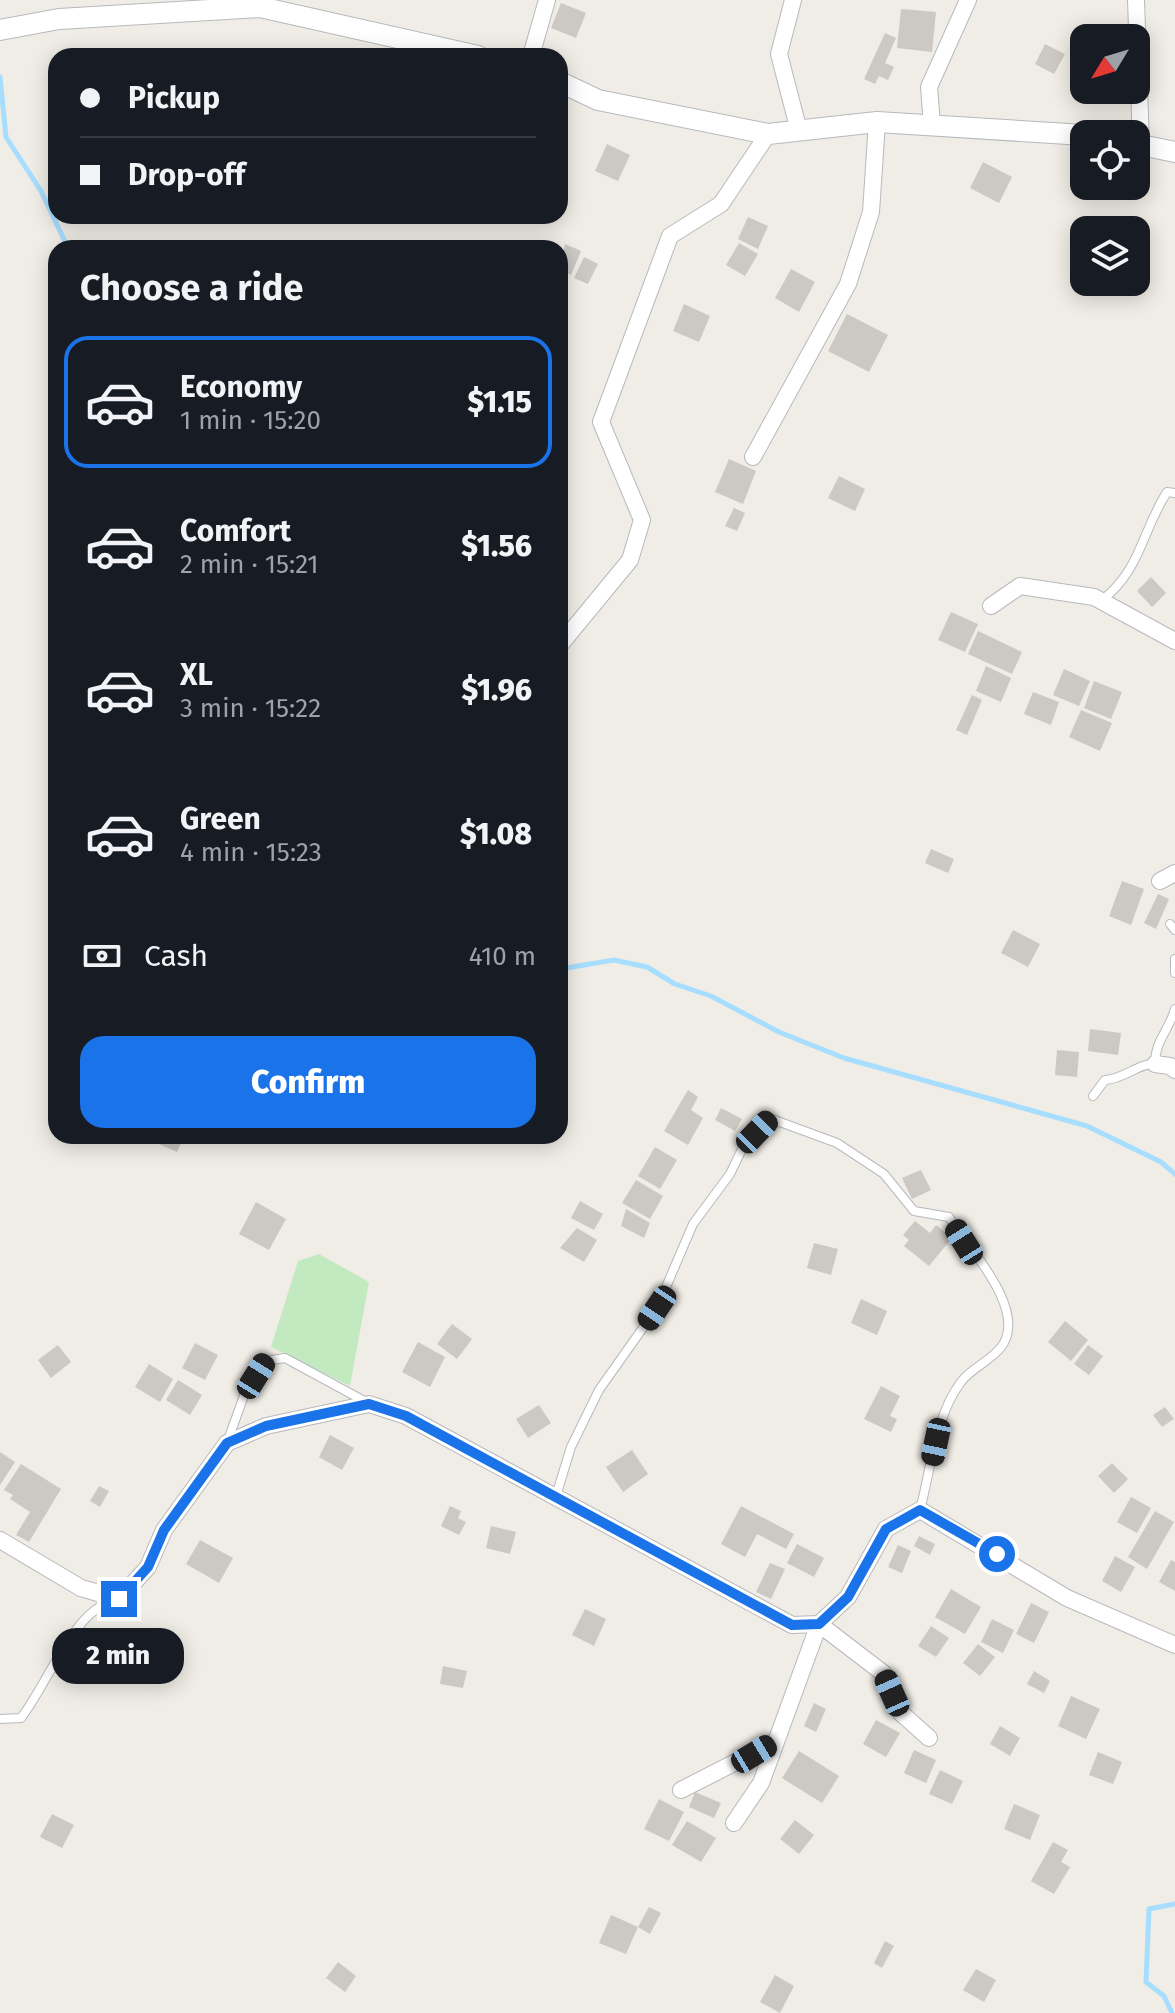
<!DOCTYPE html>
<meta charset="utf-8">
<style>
body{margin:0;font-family:"Fira Sans",sans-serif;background:#20242c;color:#f1f3f6;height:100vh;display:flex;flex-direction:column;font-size:30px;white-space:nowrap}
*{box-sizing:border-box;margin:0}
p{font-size:26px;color:#9ea1a6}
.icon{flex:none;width:44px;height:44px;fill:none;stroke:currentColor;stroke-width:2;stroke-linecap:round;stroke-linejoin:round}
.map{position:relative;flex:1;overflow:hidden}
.sheet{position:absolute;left:48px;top:240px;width:520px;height:904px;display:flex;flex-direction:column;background:#171b24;border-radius:24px;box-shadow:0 4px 20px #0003}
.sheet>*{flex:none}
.banner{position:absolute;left:48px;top:48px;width:520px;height:176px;border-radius:24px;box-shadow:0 4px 20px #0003;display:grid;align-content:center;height:176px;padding:0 32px;background:#171b24}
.needle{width:52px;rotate:232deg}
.controls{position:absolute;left:1070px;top:24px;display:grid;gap:16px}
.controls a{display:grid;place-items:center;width:80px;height:80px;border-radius:16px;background:#171b24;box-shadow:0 4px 20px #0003;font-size:40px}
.end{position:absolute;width:36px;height:36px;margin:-18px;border:10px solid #1a73e8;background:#fff;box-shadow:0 0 0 4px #fff}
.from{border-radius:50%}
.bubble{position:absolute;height:56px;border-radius:24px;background:#171b24;box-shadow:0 4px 20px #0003;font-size:26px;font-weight:800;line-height:56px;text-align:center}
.car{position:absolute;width:24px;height:48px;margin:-24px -12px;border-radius:10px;box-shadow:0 0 6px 2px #0007;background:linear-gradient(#222 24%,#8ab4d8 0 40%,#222 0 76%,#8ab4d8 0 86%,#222 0)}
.banner b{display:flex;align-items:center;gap:28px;height:76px;font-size:30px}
.banner b+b{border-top:2px solid #363941}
.banner i{width:20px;height:20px;background:#f1f3f6}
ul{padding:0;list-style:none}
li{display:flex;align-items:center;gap:24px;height:132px;margin:0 16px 12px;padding:0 16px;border:4px solid transparent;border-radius:24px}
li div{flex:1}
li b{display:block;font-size:30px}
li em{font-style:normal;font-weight:800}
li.on{border-color:#1a73e8}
li>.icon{width:72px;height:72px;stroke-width:1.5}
h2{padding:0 32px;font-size:36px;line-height:96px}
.pay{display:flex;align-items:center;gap:20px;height:88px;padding:0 32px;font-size:30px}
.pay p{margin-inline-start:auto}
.action{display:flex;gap:16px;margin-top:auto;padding:16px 32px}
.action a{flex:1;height:92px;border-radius:24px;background:#1a73e8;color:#fff;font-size:32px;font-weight:800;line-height:92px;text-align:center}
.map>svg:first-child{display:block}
.green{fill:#c3e9c1}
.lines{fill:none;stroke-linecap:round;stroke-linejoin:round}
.stream{stroke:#a7deff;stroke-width:5}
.building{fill:#ccc8c3}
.service-casing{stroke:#b6b9bd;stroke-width:10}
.minor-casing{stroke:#b6b9bd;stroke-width:18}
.tertiary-casing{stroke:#b6b9bd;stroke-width:22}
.service{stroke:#fff;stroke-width:8}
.minor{stroke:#fff;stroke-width:16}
.tertiary{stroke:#fff;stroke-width:20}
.route{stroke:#1a73e8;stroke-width:10}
</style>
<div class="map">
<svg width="1175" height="2013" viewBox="0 0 1175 2013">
<rect width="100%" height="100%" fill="#f0ede6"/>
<!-- green -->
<polygon class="green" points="319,1254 369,1282 350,1386 271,1347 298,1261"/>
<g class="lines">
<!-- stream -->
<g class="stream">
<polyline points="0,77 6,137 41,191 68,248"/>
<polyline points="560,969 614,960 647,967 675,984 711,996 779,1032 844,1058 1087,1126 1161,1162 1175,1174"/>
<polyline points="1172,2013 1164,1996 1146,1982 1149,1909 1175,1904"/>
</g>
</g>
<!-- building -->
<g class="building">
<polygon points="561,3 586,13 576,38 551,28"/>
<polygon points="901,9 936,12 932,52 897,48"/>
<polygon points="885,33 896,38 885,63 894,67 888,80 879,76 875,84 864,79"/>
<polygon points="1045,44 1065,54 1054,74 1035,64"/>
<polygon points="607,144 630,155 618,181 595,171"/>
<polygon points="983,162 1012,177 999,203 970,188"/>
<polygon points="748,217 768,226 758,249 738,239"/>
<polygon points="739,243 758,254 745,276 726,265"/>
<polygon points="565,244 581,251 571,275 560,270"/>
<polygon points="584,257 598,264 588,284 574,278"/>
<polygon points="791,269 815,282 799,312 775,298"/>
<polygon points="684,304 710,316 699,342 673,331"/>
<polygon points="847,314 888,335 869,372 828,351"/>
<polygon points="729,459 756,471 743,504 715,492"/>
<polygon points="839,476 865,489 855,511 828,498"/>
<polygon points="734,508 745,513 737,531 725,526"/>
<polygon points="1151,577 1166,593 1152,607 1137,591"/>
<polygon points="951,612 978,624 965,652 938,640"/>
<polygon points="978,631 1022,652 1012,674 968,654"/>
<polygon points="986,666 1011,678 1001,702 976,691"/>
<polygon points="1064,669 1090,681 1079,706 1053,695"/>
<polygon points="1094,681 1122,692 1111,719 1084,708"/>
<polygon points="1033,692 1059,702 1051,725 1024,714"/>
<polygon points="972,695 982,700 967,735 956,730"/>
<polygon points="1081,710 1112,723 1100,751 1069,737"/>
<polygon points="931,849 954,859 948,873 925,863"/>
<polygon points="1122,881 1144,889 1131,925 1109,916"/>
<polygon points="1158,894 1169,899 1156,929 1144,923"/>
<polygon points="1013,930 1040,944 1028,967 1001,953"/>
<polygon points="1090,1029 1121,1033 1118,1055 1088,1051"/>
<polygon points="1057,1050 1079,1052 1077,1077 1055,1075"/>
<polygon points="688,1090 698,1097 691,1110 703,1118 688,1145 664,1131"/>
<polygon points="721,1108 742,1119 735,1131 715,1120"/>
<polygon points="162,1136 184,1137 177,1152 159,1144"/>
<polygon points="655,1147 677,1160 660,1189 638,1176"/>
<polygon points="921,1170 931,1190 912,1199 902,1178"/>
<polygon points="636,1180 663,1196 650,1219 622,1203"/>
<polygon points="580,1201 603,1214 594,1230 571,1218"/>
<polygon points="256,1202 286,1219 269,1250 239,1234"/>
<polygon points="626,1209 650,1223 644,1238 621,1226"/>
<polygon points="915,1221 930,1233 936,1225 952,1238 929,1266 904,1246 909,1240 903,1235"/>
<polygon points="577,1228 597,1240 584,1262 560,1248"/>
<polygon points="814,1243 838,1249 831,1275 807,1268"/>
<polygon points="861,1299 887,1311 877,1335 851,1323"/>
<polygon points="1065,1321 1088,1340 1071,1361 1048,1342"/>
<polygon points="452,1324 472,1339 457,1359 437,1344"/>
<polygon points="418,1342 445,1357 430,1387 402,1372"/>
<polygon points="195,1343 218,1355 205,1380 182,1368"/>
<polygon points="58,1345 71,1362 51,1378 38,1360"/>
<polygon points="1088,1345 1103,1356 1089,1375 1074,1364"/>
<polygon points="149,1364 173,1379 160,1402 135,1387"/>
<polygon points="178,1380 202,1395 190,1415 166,1400"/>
<polygon points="881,1386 900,1396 890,1416 897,1419 891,1432 864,1419"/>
<polygon points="539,1405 551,1423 528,1438 516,1419"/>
<polygon points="1165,1407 1174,1419 1162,1427 1153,1415"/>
<polygon points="330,1435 354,1448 342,1470 319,1457"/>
<polygon points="632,1450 648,1474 623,1492 606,1467"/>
<polygon points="0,1452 15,1462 0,1485"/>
<polygon points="1112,1463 1128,1479 1114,1493 1098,1476"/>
<polygon points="21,1464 61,1489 29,1542 16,1535 30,1512 10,1499 13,1495 4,1490"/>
<polygon points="99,1486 109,1491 100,1507 90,1501"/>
<polygon points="1131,1497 1151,1508 1137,1533 1117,1522"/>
<polygon points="450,1506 461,1511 458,1518 466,1522 459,1535 441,1526"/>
<polygon points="741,1506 794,1534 786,1549 757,1534 745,1557 721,1544"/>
<polygon points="1155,1511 1174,1522 1147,1569 1128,1557"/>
<polygon points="491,1526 516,1532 510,1554 486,1548"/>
<polygon points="919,1536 935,1544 930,1555 914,1546"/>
<polygon points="200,1540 233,1558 219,1583 186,1564"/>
<polygon points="797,1544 824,1558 814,1577 787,1563"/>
<polygon points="898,1545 911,1551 902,1573 888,1567"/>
<polygon points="1115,1556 1135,1567 1121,1592 1102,1581"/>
<polygon points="1171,1560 1175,1562 1175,1591 1159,1582"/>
<polygon points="770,1563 785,1569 771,1599 756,1592"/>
<polygon points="951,1589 981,1607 965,1634 935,1617"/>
<polygon points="1031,1603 1049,1612 1034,1643 1016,1634"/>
<polygon points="585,1609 606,1619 594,1646 572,1635"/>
<polygon points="992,1619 1014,1630 1003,1653 981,1642"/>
<polygon points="931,1626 949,1638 936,1657 918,1646"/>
<polygon points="978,1644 995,1657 980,1676 963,1663"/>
<polygon points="443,1666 467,1671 463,1688 440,1684"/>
<polygon points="1034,1671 1050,1681 1044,1693 1027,1684"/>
<polygon points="1071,1696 1100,1709 1086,1739 1058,1726"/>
<polygon points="814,1703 826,1709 816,1732 804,1726"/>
<polygon points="876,1720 900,1733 886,1757 863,1744"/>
<polygon points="1000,1726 1020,1738 1010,1756 990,1744"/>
<polygon points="914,1750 936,1760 926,1783 904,1773"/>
<polygon points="799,1751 839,1776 822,1803 782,1778"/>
<polygon points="1098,1752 1122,1762 1113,1784 1089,1775"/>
<polygon points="940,1770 963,1781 952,1804 929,1794"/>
<polygon points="695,1792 721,1803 714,1818 689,1807"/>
<polygon points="659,1799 684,1812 669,1841 644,1829"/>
<polygon points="1014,1804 1040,1815 1030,1840 1004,1829"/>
<polygon points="52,1814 74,1825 62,1848 40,1837"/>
<polygon points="795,1820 814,1835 799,1854 780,1839"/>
<polygon points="687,1821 716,1838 701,1862 672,1845"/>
<polygon points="1053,1842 1068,1850 1061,1862 1070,1867 1054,1894 1031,1881"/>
<polygon points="649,1907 661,1913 650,1934 638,1927"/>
<polygon points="611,1915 638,1927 626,1954 599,1943"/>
<polygon points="885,1941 894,1946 882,1968 874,1963"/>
<polygon points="338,1962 356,1976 345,1992 326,1978"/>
<polygon points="976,1969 996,1980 984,2002 963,1990"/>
<polygon points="775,1975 794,1986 780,2013 760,2002"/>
</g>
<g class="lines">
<!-- service casing -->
<g class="service-casing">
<g id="service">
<path d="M 1101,601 C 1141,570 1141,533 1167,492 L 1175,493"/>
<polyline points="1170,924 1175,930"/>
<polyline points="1175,959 1175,973"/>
<path d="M 1093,1096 L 1105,1080 C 1125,1079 1138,1063 1155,1064 C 1155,1040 1169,1031 1175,1009"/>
<polyline points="228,1440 246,1390 265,1361 285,1358 368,1403"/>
<path d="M 556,1496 L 571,1447 L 599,1390 L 657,1308 L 693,1224 L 730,1174 L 744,1145 L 769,1118 L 837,1143 L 884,1174 L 914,1211 L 949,1217 C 967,1246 1028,1309 1002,1346 C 991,1361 971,1368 961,1382 C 935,1416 931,1469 920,1510"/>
<path d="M 0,1719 L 21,1718 C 44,1688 67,1631 95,1610 C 101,1605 111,1603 118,1599"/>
</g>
</g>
<!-- minor casing -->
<g class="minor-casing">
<g id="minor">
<polyline points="793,0 779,54 799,131"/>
<polyline points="1136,0 1141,145"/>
<polyline points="531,56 547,0"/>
<polyline points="932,125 929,87 968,0"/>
<polyline points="753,457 848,284 871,212 877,122"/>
<polyline points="991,606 1020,586 1094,597 1175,641"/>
<polyline points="560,645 630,560 642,520 601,422 670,236 721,204 768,134"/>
<polyline points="1160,881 1175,873"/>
<polyline points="1155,1064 1170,1066 1175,1070"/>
<polyline points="0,1540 81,1588 119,1599 148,1567 164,1530 227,1443 266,1426 369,1404 406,1416 792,1625 819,1624 848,1597 886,1529 920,1510 1067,1598 1175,1645"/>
<polyline points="681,1790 775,1742"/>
<polyline points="734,1823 761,1783 819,1624 883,1673 901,1713 929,1738"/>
</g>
</g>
<!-- tertiary casing -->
<g class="tertiary-casing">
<g id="tertiary">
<polyline points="0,30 59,19 260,7 478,56"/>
<polyline points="560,82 598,100 768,134 877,122 1084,135"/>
<polyline points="1136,144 1175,152"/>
</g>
</g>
<!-- service -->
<use href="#service" class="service"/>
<!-- minor -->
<use href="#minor" class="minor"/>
<!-- tertiary -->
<use href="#tertiary" class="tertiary"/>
</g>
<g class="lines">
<!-- route -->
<polyline class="route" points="119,1599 148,1567 164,1530 227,1443 266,1426 369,1404 406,1416 792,1625 819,1624 848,1597 886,1529 920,1510 997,1554"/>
</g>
</svg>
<div class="controls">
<a><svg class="needle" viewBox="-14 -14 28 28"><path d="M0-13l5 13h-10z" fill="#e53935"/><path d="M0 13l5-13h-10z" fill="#9ea1a6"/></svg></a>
<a><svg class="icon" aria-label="locate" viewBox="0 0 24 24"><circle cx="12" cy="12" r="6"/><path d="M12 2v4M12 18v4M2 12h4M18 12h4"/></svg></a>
<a><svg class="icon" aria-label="layers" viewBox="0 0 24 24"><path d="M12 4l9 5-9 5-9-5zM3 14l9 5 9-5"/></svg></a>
</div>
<i class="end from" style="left:997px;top:1554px"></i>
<i class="end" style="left:119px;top:1599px"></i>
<div class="bubble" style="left:52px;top:1628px;width:132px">2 min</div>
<i class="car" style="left:757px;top:1132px;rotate:44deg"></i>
<i class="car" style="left:964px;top:1242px;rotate:328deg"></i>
<i class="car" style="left:657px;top:1308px;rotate:214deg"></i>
<i class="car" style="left:256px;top:1376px;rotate:32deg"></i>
<i class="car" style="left:936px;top:1442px;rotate:192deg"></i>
<i class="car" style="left:892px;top:1693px;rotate:336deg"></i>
<i class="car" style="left:754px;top:1754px;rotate:59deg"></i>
<div class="banner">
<b><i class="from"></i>Pickup</b>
<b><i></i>Drop-off</b>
</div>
<section class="sheet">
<h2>Choose a ride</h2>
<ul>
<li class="on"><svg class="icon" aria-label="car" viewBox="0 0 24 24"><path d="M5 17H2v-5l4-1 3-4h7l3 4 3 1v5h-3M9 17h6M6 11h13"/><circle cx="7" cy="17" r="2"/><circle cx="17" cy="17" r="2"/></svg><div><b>Economy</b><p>1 min · 15:20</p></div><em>$1.15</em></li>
<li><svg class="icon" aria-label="car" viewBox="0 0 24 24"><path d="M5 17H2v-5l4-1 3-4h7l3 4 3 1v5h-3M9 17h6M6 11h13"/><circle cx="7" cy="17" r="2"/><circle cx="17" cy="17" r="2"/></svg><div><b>Comfort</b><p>2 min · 15:21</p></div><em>$1.56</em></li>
<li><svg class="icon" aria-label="car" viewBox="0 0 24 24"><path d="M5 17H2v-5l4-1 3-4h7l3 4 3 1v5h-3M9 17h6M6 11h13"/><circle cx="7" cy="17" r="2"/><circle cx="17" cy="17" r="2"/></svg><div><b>XL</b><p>3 min · 15:22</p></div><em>$1.96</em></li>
<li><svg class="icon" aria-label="car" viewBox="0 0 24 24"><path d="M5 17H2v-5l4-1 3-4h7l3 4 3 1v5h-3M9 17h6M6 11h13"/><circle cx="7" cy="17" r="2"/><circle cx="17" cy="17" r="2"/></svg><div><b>Green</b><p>4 min · 15:23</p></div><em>$1.08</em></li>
</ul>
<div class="pay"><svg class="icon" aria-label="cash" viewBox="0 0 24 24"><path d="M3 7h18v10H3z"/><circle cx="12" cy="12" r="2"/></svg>Cash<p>410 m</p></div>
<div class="action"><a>Confirm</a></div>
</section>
</div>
